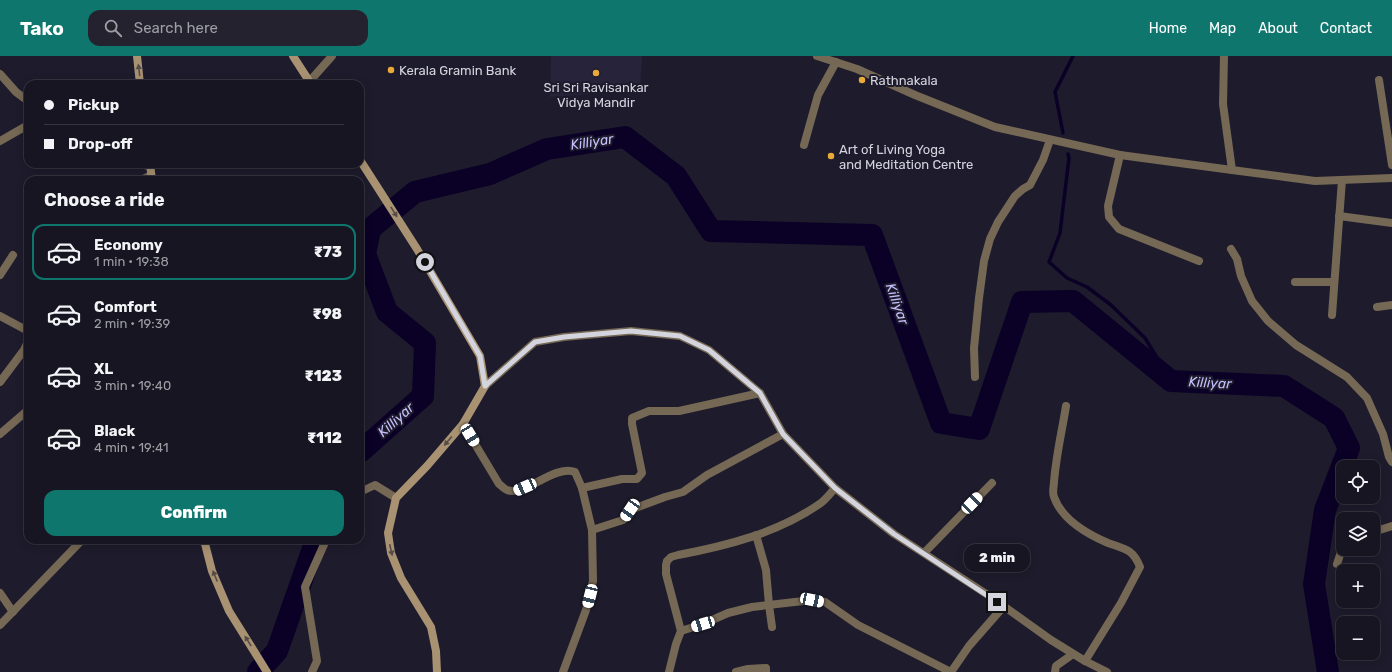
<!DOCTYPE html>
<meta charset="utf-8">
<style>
body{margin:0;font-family:Rubik,sans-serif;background:#23222e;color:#f1f3f6;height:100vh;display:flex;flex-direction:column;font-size:15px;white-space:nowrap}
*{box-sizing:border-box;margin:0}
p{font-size:13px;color:#9e9fa5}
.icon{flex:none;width:22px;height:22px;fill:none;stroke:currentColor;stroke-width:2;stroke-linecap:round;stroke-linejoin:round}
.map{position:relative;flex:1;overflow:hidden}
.panel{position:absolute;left:24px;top:120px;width:340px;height:368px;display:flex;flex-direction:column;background:#161521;border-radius:12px;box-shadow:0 2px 10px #0003,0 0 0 1px #35343f}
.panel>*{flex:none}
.banner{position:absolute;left:24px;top:24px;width:340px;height:88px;border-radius:12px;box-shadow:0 2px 10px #0003,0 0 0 1px #35343f;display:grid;align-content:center;height:88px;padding:0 20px;background:#161521}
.buttons{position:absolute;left:1336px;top:404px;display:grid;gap:8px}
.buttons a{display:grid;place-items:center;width:44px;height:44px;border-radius:8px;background:#161521;box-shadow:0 2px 10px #0003,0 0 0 1px #35343f;font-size:20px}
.end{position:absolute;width:18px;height:18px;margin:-9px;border:5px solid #d4d4df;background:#111;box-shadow:0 0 0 2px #111}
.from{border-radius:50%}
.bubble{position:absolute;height:28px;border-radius:12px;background:#161521;box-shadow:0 2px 10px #0003,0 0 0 1px #35343f;font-size:13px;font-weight:800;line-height:28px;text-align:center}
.car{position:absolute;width:12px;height:24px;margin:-12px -6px;border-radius:5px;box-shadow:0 0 3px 1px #0007;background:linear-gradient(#fff 24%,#345 0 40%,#fff 0 76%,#345 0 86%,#fff 0)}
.banner b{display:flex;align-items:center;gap:14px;height:38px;font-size:15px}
.banner b+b{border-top:1px solid #35343f}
.banner i{width:10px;height:10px;background:#f1f3f6}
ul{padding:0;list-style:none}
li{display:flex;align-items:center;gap:12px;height:56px;margin:0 8px 6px;padding:0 12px;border:2px solid transparent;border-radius:12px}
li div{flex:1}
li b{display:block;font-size:15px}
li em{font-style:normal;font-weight:800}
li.on{border-color:#0f766e}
li>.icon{width:36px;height:36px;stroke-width:1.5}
h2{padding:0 20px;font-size:18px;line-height:48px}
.cta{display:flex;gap:8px;margin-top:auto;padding:8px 20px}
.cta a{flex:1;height:46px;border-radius:12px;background:#0f766e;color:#fff;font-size:16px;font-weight:800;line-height:46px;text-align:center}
header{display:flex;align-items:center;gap:24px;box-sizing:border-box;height:56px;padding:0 20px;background:#0f766e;color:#fff}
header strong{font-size:19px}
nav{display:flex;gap:22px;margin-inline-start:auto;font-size:14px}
.search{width:280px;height:36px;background:#23222e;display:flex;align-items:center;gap:10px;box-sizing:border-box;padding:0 14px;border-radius:12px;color:#9e9fa5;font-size:15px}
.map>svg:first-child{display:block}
.built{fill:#26233a}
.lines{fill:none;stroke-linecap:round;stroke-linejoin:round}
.stream{stroke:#0b0126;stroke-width:3.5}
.river{stroke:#0b0126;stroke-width:22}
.minor{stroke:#756854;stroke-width:8}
.tertiary{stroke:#756854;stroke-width:8}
.secondary{stroke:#a89272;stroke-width:8}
.oneway{fill:#554b48}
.route{stroke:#d4d4df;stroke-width:5}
.poi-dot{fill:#e9aa38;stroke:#1e1c2c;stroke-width:1.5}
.labels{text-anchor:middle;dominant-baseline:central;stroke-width:4;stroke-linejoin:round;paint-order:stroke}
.poi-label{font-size:13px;fill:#d4d4df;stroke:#1e1c2c;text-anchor:start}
.water-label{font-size:14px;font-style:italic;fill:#c5bffc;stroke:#1e1c2c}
</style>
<header>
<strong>Tako</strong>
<div class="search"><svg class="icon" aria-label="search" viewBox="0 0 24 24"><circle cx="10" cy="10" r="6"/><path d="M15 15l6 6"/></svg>Search here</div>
<nav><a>Home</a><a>Map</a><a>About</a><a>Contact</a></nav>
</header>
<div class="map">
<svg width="1392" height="616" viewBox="0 0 1392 616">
<rect width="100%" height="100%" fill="#1e1c2c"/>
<!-- built -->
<polygon class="built" points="551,0 642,0 640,34 550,41"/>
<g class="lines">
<!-- stream -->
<g class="stream">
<polyline points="1063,77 1055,36 1073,0"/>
<polyline points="1068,98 1069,102 1060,177 1049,206 1067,222 1087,231 1111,249 1145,282 1171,325"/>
</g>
<!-- river -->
<g class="river">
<polyline points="360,396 423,340 425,287 387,256 365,198 370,173 415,136 490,118 547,93 625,81 676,120 711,175 872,179 941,367 979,373 1022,246 1073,245 1171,325 1284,330 1334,362 1349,392 1325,454 1314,528 1328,616"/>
<polyline points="258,616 277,595 316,484"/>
</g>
<!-- minor -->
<g class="minor">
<polyline points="817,0 857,13 915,39 995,71 1120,99 1232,114"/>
<polyline points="1224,0 1223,48 1232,114 1315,125 1392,122"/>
<polyline points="0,18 16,36 28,45"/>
<polyline points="1379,24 1392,109"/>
<polyline points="309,26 332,0"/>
<polyline points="0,85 28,69"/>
<polyline points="804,89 818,39 836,6"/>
<polyline points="1120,99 1108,150 1109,161 1119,173 1199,205"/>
<polyline points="138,108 150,110"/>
<polyline points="141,124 151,119"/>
<polyline points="1339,160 1392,167"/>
<polyline points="1231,193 1237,203 1241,220 1252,245 1268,265 1296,289 1347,321 1367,342 1383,378 1389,401 1392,406"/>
<polyline points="0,219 13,199"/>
<polyline points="1295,226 1334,226"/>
<polyline points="1377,251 1392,249"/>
<polyline points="1332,259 1342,124"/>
<polyline points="0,260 28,275"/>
<polyline points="975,321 974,292 979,242 984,205 990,183 998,166 1015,140 1023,133 1030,129 1043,104 1050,84"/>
<polyline points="0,326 24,294 28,285"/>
<path d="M 1066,350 C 1062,375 1056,400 1054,426 C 1054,430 1052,436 1054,441 C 1062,464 1087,478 1108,487 C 1125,493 1133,493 1140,511 L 1121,547 L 1085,605"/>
<path d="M 463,368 L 499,428 C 501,429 504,433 507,434 C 524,441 555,408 575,416 L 582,432 L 592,474 L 593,525 L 586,554 L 563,616"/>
<polyline points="0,378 28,354"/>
<polyline points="582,432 622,423 637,423 642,417 632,368 632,362 649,355 679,355 760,337"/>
<polyline points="360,436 375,429 396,442"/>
<polyline points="592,474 623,464 630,454 665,441 683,436 707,419 783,378"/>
<polyline points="1373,476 1392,470"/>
<polyline points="756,479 766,514 769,549 772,571"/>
<polyline points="924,497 992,427"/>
<polyline points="1337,508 1343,490"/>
<polyline points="0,537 13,556"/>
<polyline points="0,569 82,484"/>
<polyline points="681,575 703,568 728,557 752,551 812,544 825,546 858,569 951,616"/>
<polyline points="312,616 317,605 305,531 326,484"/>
<path d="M 669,616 L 676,588 L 681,575 L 666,518 L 666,509 L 667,505 L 671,501 L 678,499 C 726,490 777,477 818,449 C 825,445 830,438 835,432"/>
<polyline points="736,616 748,613 766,612 766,616"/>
<polyline points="951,616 969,590 1004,550"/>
<polyline points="1055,616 1056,610 1073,598"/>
</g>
<!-- tertiary -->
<polyline class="tertiary" points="485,330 535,286 564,281 631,275 680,280 709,294 760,337 783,378 835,432 894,478 991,541 1051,584 1085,605 1107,616"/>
<!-- secondary -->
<g class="secondary">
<polyline points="137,0 140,28"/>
<polyline points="293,0 311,28"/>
<polyline points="360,104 417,193 480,300 485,330 463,368 427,410 396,442 388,477 391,497 401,522 431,571 436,595 437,616"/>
<polyline points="150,108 152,124"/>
<polyline points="204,484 212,515 229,555 267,616"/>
</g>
</g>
<!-- one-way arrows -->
<defs><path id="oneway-solid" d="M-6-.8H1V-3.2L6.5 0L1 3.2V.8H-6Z"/></defs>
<g class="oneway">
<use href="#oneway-solid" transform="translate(139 14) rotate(-97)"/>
<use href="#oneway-solid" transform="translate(394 156) rotate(58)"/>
<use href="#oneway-solid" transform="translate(448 385) rotate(130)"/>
<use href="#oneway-solid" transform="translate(391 494) rotate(77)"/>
<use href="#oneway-solid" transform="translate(215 520) rotate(-112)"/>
<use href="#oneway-solid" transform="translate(248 585) rotate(-122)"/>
</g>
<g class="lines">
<!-- route -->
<polyline class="route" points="425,206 480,300 485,330 535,286 564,281 631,275 680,280 709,294 760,337 783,378 835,432 894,478 997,546"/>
</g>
<!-- markers -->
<g class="poi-dot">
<circle cx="391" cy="14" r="4"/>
<circle cx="596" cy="17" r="4"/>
<circle cx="862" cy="24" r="4"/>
<circle cx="831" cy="100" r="4"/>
</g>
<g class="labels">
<!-- poi labels -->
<g class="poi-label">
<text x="399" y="14">Kerala Gramin Bank</text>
<text x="870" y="24">Rathnakala</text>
<text x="596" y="31" text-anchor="middle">Sri Sri Ravisankar<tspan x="596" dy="15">Vidya Mandir</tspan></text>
<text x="839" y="93">Art of Living Yoga<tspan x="839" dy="15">and Meditation Centre</tspan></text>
</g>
<!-- water labels -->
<g class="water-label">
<text transform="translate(592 86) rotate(-9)">Killiyar</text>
<text transform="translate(897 248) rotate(70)">Killiyar</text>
<text transform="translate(1210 327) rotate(3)">Killiyar</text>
<text transform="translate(396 364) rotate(-42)">Killiyar</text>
</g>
</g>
</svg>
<div class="buttons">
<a><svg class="icon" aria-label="locate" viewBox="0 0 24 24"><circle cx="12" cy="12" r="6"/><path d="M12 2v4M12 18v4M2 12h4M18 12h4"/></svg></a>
<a><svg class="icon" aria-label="layers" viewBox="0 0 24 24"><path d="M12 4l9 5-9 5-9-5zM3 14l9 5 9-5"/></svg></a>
<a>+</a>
<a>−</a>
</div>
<i class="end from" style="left:425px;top:206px"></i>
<i class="end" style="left:997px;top:546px"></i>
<div class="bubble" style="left:964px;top:488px;width:66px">2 min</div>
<i class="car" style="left:470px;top:379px;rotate:149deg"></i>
<i class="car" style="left:525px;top:431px;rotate:246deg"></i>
<i class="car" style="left:972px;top:447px;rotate:44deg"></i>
<i class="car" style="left:630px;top:454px;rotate:214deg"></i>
<i class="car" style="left:590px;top:540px;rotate:194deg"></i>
<i class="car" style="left:812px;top:544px;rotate:102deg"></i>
<i class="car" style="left:703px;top:568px;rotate:253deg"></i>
<div class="banner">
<b><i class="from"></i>Pickup</b>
<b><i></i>Drop-off</b>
</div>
<section class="panel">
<h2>Choose a ride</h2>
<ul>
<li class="on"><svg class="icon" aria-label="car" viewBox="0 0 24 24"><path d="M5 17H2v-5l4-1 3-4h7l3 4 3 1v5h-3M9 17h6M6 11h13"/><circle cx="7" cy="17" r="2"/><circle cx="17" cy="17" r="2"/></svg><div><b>Economy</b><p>1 min · 19:38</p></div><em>₹73</em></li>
<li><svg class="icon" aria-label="car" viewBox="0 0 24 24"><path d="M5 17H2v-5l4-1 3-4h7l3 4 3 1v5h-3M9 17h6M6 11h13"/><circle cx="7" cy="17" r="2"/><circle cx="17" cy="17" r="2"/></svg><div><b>Comfort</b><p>2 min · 19:39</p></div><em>₹98</em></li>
<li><svg class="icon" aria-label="car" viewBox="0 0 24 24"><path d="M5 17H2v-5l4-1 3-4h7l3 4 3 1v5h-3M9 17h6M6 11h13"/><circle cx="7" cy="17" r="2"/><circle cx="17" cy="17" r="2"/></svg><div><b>XL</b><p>3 min · 19:40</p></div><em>₹123</em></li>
<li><svg class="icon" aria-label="car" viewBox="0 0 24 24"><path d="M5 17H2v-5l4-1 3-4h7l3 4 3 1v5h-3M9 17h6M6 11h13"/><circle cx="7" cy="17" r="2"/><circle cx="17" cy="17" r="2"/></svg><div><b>Black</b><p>4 min · 19:41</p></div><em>₹112</em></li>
</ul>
<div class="cta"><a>Confirm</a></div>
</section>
</div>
